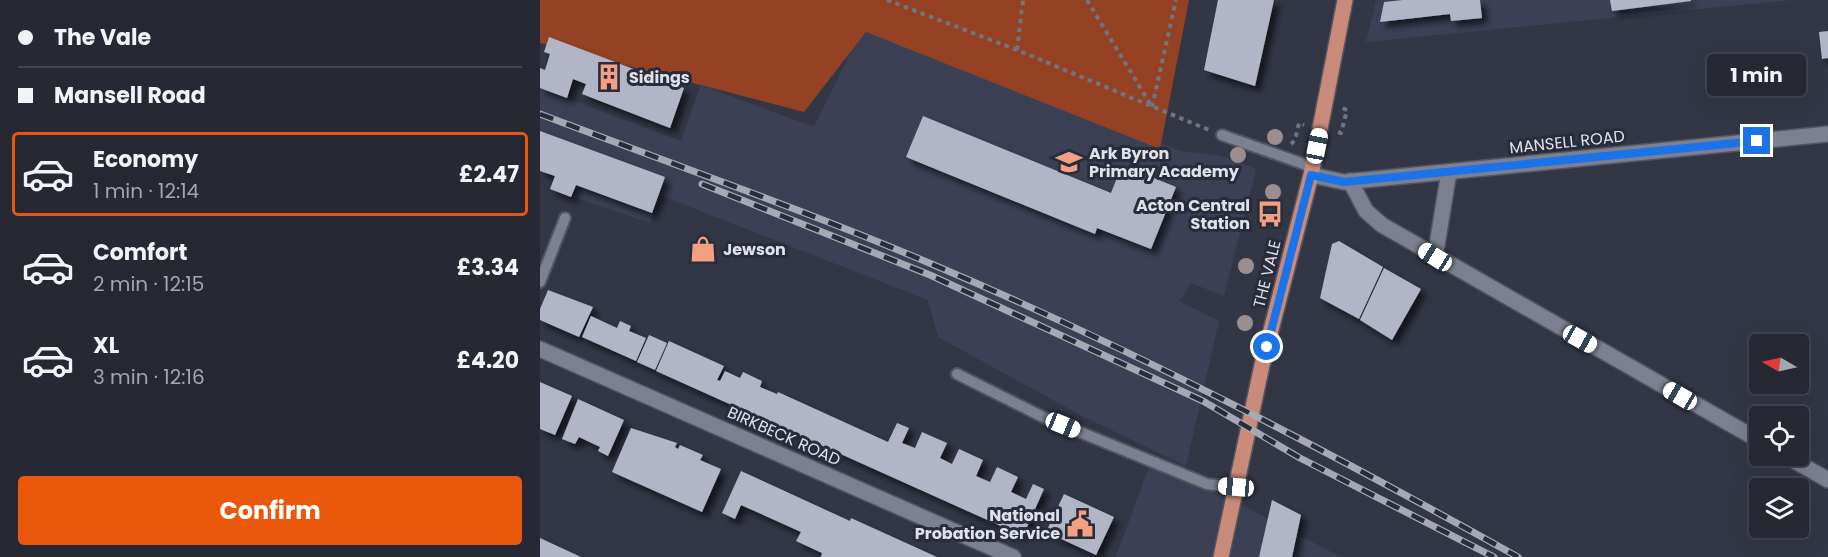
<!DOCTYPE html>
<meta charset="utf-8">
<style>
body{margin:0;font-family:Poppins,sans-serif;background:#323540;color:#f1f3f6;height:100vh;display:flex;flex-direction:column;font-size:22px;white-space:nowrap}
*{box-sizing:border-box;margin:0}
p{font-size:20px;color:#a4a6ac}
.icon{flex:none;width:33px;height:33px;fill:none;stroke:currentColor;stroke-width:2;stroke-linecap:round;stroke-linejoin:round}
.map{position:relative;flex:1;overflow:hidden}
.side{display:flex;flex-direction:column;background:#262934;width:540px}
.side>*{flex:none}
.top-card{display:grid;align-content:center;height:132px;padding:0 18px;background:#262934}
.needle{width:39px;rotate:279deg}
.controls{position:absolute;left:1209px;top:334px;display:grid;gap:12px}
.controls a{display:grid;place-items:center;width:60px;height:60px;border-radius:6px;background:#262934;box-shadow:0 6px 24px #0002,0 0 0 2px #42454f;font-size:30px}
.end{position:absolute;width:27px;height:27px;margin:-14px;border:8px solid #1a73e8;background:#fff;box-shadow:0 0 0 3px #fff}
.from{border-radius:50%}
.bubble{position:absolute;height:42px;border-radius:6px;background:#262934;box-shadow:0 6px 24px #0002,0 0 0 2px #42454f;font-size:20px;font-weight:700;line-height:42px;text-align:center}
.car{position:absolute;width:18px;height:36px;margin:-18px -9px;border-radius:8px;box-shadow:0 0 4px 2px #0007;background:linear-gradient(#fff 24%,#345 0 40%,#fff 0 76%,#345 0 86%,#fff 0)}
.top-card b{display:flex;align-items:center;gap:21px;height:57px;font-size:22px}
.top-card b+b{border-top:2px solid #42454f}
.top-card i{width:15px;height:15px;background:#f1f3f6}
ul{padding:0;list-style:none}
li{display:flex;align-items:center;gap:18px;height:84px;margin:0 12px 9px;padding:0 6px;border:3px solid transparent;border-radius:6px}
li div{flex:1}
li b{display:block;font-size:22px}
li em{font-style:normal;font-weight:700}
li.current{border-color:#ea580c}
li>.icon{width:54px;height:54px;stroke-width:1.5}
.button{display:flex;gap:12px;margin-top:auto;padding:12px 18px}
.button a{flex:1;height:69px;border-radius:6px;background:#ea580c;color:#fff;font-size:24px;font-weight:700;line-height:69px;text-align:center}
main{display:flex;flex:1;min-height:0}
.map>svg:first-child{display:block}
.built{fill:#3b4054}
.forest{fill:#944223}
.building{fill:#b1b5c6;filter:url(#shadow)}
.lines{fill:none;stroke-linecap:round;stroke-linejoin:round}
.lane-casing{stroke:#525561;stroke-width:14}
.street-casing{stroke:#525561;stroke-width:18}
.primary-casing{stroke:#525561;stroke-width:18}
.path{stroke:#727581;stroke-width:4;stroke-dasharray:4.5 4.5;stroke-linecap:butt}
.lane{stroke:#7c8090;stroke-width:10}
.street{stroke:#7c8090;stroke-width:15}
.primary{stroke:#c98a79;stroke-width:15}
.rail-casing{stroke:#a6a9b4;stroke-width:7}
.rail{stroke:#292c3a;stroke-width:4.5;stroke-dasharray:14;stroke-linecap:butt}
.tree{fill:#9a8e90}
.route{stroke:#1a73e8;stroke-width:8}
.labels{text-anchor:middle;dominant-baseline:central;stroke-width:6;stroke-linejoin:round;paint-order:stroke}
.poi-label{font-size:16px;font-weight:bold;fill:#dfe2eb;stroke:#292c3a;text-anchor:start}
.street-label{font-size:16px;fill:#dfe2eb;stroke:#292c3a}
</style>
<main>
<section class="side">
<div class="top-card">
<b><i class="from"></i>The Vale</b>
<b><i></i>Mansell Road</b>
</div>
<ul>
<li class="current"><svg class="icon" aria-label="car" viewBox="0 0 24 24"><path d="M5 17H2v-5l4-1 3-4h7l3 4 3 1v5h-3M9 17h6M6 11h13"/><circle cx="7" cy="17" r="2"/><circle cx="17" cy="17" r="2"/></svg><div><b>Economy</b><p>1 min · 12:14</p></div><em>£2.47</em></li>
<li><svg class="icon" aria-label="car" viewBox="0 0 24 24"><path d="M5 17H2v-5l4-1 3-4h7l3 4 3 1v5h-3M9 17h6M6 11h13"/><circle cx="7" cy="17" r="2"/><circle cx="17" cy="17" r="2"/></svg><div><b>Comfort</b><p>2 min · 12:15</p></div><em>£3.34</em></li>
<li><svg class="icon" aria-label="car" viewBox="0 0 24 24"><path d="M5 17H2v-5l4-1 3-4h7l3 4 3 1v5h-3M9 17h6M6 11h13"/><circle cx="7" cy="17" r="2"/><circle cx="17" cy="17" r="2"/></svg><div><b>XL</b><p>3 min · 12:16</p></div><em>£4.20</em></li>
</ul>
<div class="button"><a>Confirm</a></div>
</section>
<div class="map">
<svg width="1288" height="557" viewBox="0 0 1288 557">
<defs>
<filter id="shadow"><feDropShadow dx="5.5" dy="5.5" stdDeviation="3" flood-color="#0009"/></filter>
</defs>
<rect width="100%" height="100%" fill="#333745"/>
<!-- built -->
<g class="built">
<polygon points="836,0 1253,0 826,42"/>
<polygon points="326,21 640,151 679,155 716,169 684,296 651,283 639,301 679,321 646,466 540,415 398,337 388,300 122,196 110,223 10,189 15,176 0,171 0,68 27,98 141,141 161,85 274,127"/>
<polygon points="612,458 801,557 576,557"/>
</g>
<!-- forest -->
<polygon class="forest" points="0,0 649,0 620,149 326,32 264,112 0,43"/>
<!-- building -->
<g class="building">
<polygon points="678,0 734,0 715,86 664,70"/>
<polygon points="863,0 940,0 942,18 911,21 910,14 840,22 844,2"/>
<polygon points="1070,0 1151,0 1151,1 1072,11"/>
<polygon points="1288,31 1288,58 1282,59 1279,32"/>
<polygon points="9,37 144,88 130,128 42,94 46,84 33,79 27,98 0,88 0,68 5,70 10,54 4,52"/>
<polygon points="383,116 571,193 582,165 636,187 611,249 557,228 555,234 366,157"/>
<polygon points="0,131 125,177 112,213 36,185 31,197 10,189 15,176 0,171"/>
<polygon points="799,241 843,267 819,319 780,298 792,244"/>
<polygon points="844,268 881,289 852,340 820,320"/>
<polygon points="8,290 53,307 39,337 0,320 0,309"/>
<polygon points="51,316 77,328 80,321 91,326 89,331 106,338 96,361 42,337"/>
<polygon points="109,335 127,343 115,370 97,362"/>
<polygon points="129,341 184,366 177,380 180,381 185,371 200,378 203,372 222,381 220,387 237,394 238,392 348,442 357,423 369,428 362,443 375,448 382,432 407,443 400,458 412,464 419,449 443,460 436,476 450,482 457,467 478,477 471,492 486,499 493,484 504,489 483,536 116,371"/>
<polygon points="0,382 32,396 15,435 0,429"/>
<polygon points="38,399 84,420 68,456 58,451 60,447 39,437 35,444 22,439"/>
<polygon points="91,428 137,443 135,447 138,449 140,445 163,455 160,460 181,469 162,512 72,472"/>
<polygon points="201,471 310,521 311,518 397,557 281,557 282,553 256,541 261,532 201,505 195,519 182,513"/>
<polygon points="524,494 574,517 556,555 506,532"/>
<polygon points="732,500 761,515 752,557 719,557"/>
<polygon points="0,538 41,557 0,557"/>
</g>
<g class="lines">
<!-- lane casing -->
<g class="lane-casing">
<g id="lane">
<polyline points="682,135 772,167"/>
<polyline points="0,282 25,218"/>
<polyline points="417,374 503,417 667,484 696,487"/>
</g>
</g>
<!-- street casing -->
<g class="street-casing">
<g id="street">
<polyline points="771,175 804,182 1288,134"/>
<polyline points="810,181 826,211 842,225 1220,441"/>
<polyline points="895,257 909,172"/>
<polyline points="0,349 473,557"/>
<polyline points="1246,456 1288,480"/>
</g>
</g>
<!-- primary casing -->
<g class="primary-casing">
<polyline id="primary" points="681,557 722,365 771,175 805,0"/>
</g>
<!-- path -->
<g class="path">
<polyline points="347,0 477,50 669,130"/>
<polyline points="547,0 612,107"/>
<polyline points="477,50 483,0"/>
<polyline points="612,107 636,0"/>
<polyline points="798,132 801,133 807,110 800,107"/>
<polyline points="751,144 755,140 759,123 764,125"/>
</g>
<!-- lane -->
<use href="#lane" class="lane"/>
<!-- street -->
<use href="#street" class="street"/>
<!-- primary -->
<use href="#primary" class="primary"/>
<!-- rail casing -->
<g class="rail-casing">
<g id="rail">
<path d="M 0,114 C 132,164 264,210 394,265 C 595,350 788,451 978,557"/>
<polyline points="162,184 390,275 663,401 760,458 954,557"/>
</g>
</g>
<!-- rail -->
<use href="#rail" class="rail"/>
</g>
<!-- trees -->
<g class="tree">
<circle cx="735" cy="137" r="8"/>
<circle cx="698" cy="155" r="8"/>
<circle cx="733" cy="192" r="8"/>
<circle cx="706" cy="266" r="8"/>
<circle cx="705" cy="323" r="8"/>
</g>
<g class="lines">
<!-- route -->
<polyline class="route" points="727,347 771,175 804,182 1217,141"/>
</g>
<!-- icons -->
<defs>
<g id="building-bare" transform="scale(2.07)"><path d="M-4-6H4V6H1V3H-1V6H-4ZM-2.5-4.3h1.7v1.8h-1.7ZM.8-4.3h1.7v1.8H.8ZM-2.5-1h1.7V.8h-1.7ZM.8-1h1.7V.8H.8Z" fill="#f39f82" stroke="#292c3a" stroke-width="2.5" paint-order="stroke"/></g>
<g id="school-bare" transform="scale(2.07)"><path d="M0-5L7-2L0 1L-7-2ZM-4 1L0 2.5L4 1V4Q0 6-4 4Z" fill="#f39f82" stroke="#292c3a" stroke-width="2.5" paint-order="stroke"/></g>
<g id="bus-bare" transform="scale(2.07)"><path d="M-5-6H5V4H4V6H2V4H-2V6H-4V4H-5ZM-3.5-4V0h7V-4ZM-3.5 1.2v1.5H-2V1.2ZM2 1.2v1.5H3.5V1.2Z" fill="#f39f82" stroke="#292c3a" stroke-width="2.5" paint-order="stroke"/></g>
<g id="shop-bare" transform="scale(2.07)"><path d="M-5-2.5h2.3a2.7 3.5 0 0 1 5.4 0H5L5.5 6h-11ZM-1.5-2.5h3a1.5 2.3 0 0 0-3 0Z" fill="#f39f82" stroke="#292c3a" stroke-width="2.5" paint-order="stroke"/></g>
<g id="civic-bare" transform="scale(2.07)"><path d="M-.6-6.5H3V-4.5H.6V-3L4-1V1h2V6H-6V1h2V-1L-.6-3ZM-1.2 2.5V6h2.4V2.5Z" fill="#f39f82" stroke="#292c3a" stroke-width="2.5" paint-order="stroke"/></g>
</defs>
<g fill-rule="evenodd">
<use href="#building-bare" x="69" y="77"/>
<use href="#school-bare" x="529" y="162"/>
<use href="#bus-bare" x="730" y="214"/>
<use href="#shop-bare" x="163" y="249"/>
<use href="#civic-bare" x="540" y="524"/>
</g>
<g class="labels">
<!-- poi labels -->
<g class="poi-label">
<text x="89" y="77">Sidings</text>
<text x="549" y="153">Ark Byron<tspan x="549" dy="18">Primary Academy</tspan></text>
<text x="710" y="205" text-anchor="end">Acton Central<tspan x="710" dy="18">Station</tspan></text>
<text x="183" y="249">Jewson</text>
<text x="520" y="515" text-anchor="end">National<tspan x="520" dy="18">Probation Service</tspan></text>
</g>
<!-- street labels -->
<g class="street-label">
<text transform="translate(1027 142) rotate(-6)">MANSELL ROAD</text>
<text transform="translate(727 274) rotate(-76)">THE VALE</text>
<text transform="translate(244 436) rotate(24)">BIRKBECK ROAD</text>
</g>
</g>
</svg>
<div class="controls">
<a><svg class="needle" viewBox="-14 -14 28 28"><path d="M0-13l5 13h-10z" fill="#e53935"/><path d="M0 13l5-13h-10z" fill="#a4a6ac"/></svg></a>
<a><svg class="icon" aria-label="locate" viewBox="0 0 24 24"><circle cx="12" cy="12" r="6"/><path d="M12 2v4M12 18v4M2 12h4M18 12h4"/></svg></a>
<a><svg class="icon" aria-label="layers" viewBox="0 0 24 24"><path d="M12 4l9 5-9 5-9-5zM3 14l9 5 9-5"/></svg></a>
</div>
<i class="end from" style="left:727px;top:347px"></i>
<i class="end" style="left:1217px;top:141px"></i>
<div class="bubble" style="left:1167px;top:54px;width:99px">1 min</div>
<i class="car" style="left:777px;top:146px;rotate:11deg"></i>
<i class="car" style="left:895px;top:257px;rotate:302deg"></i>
<i class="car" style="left:1040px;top:339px;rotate:119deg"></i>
<i class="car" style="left:1140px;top:396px;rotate:300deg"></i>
<i class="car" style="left:523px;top:425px;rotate:112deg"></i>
<i class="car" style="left:696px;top:487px;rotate:275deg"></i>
</div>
</main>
